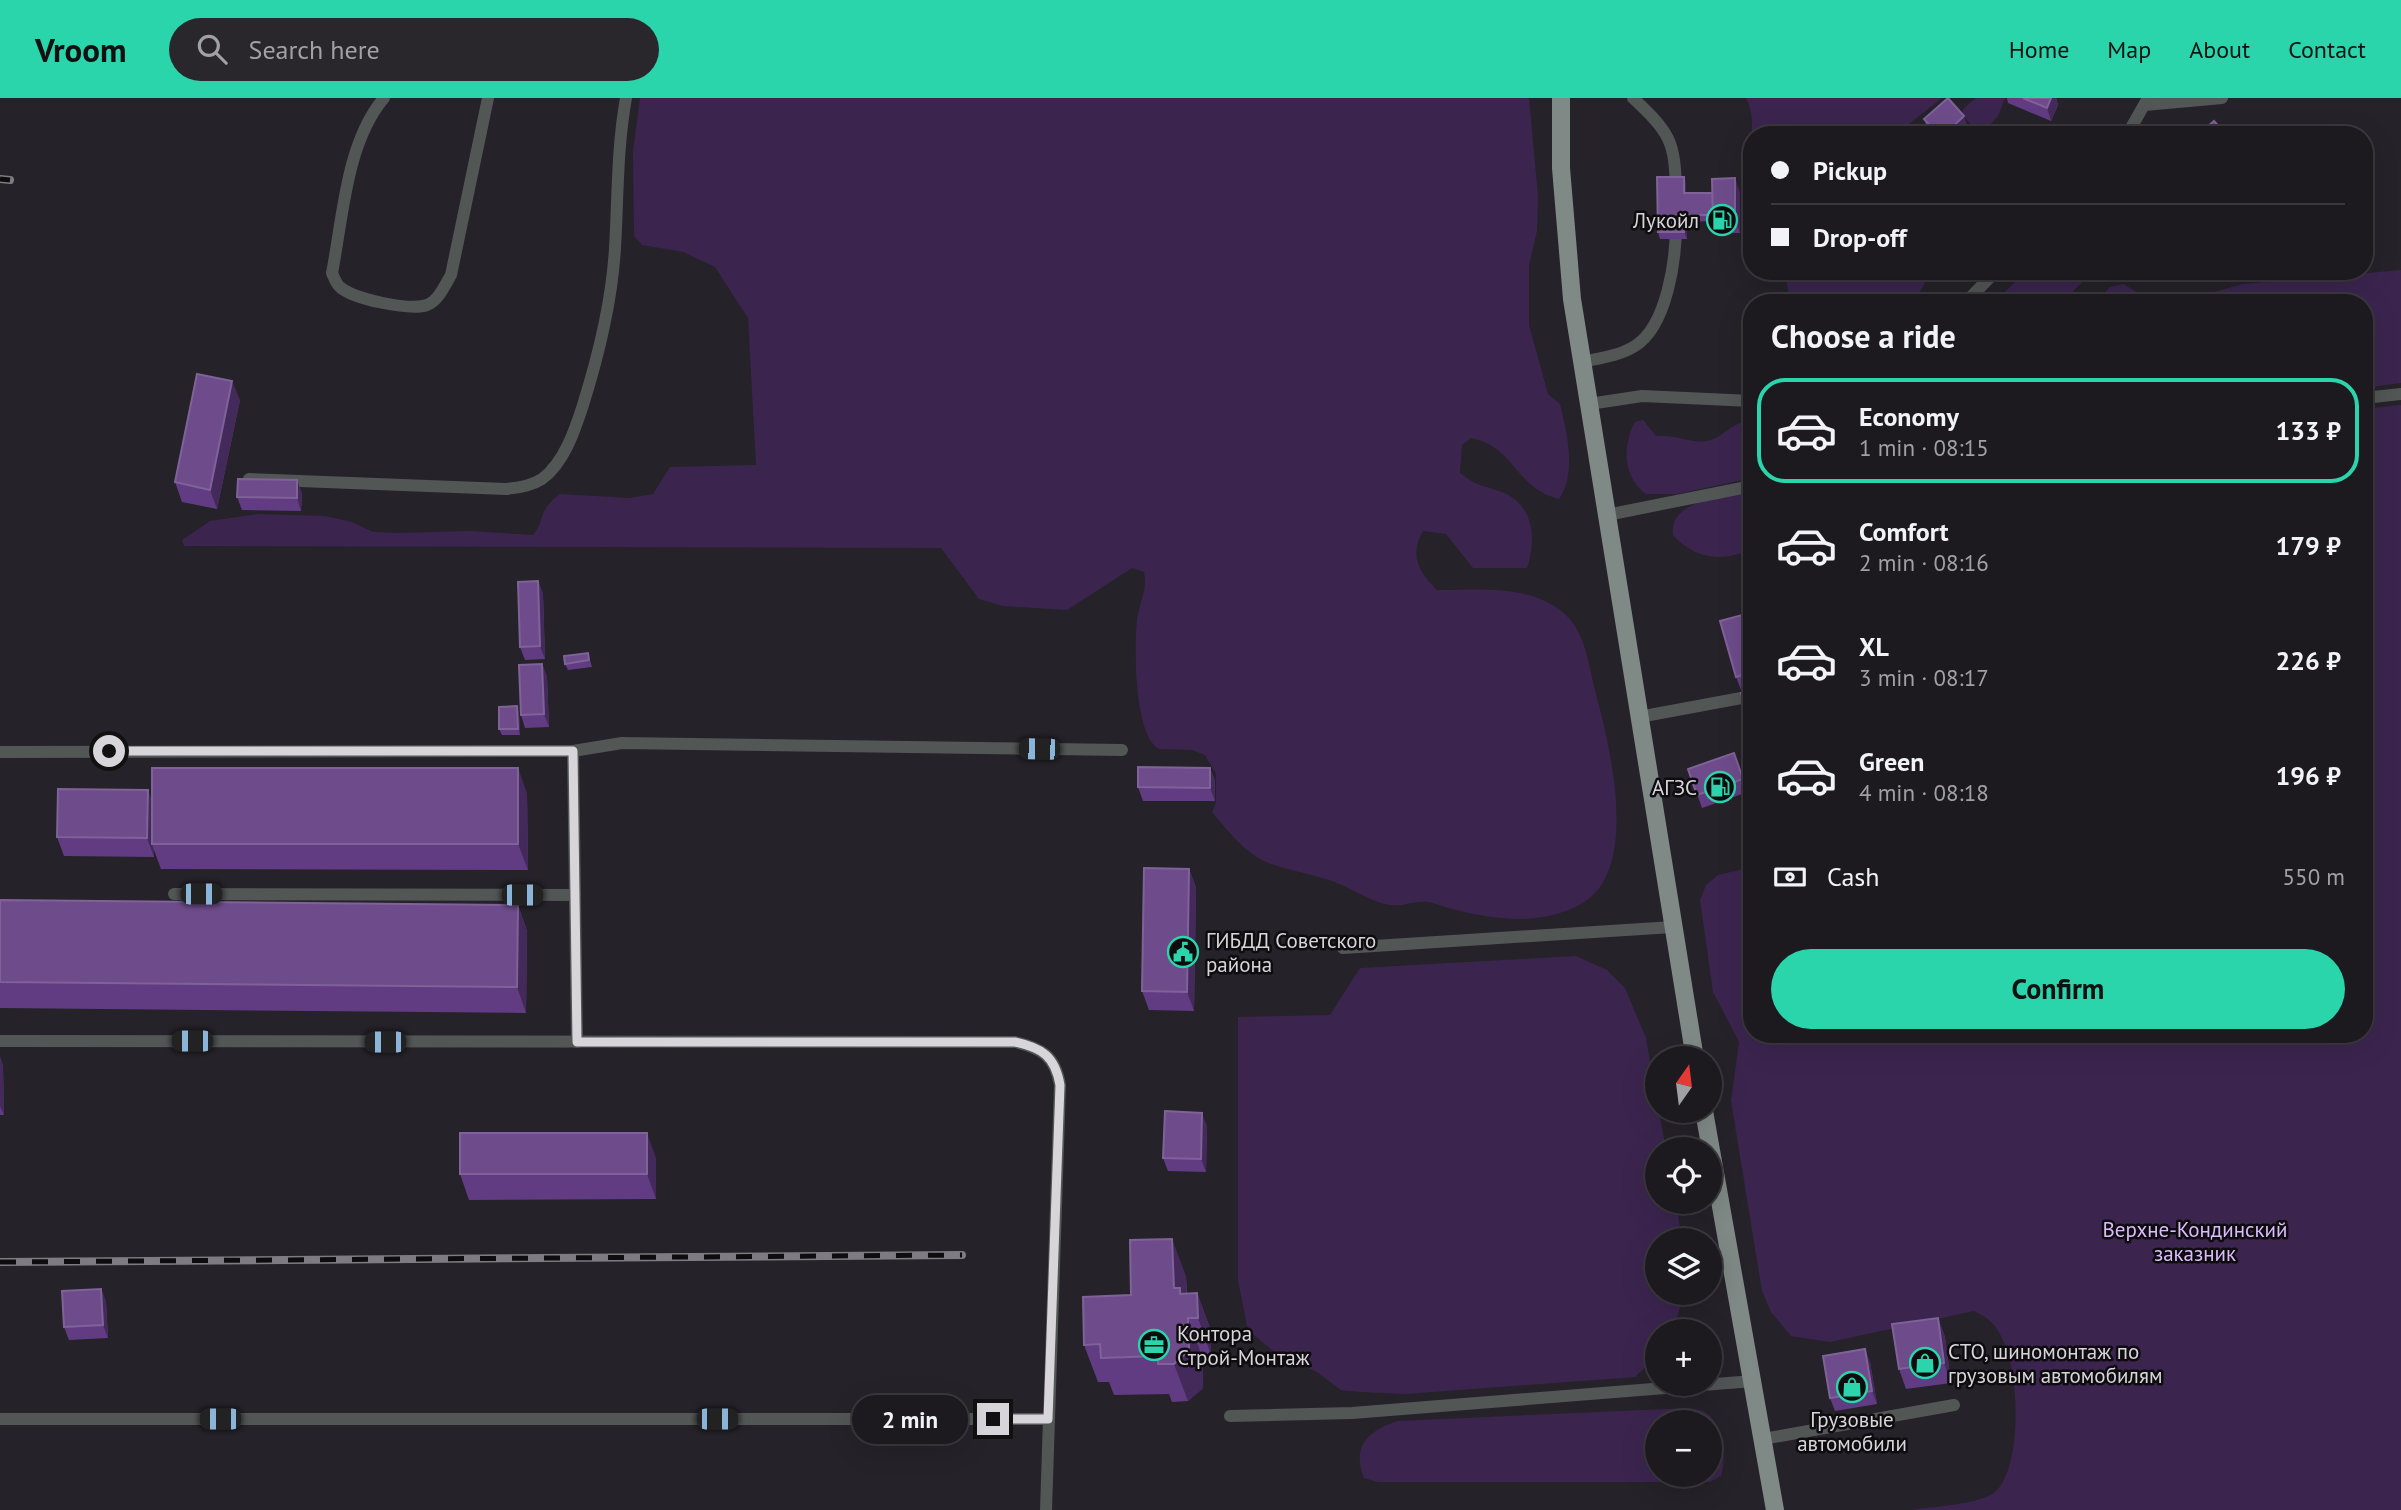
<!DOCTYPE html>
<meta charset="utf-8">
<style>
body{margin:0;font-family:"PT Sans",sans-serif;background:#29272c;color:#f1f3f6;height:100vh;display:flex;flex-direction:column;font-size:26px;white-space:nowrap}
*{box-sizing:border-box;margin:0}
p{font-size:23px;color:#a0a1a4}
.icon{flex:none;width:38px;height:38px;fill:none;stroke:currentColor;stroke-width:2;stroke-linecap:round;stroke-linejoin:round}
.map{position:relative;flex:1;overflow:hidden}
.side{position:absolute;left:1743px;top:196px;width:630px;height:749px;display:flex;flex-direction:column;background:#1c1a1f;border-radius:28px;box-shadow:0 7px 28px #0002,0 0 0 2px #3a383d}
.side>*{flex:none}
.guide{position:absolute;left:1743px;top:28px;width:630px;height:154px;border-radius:28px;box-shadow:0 7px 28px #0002,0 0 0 2px #3a383d;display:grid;align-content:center;height:154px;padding:0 28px;background:#1c1a1f}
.needle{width:46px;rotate:14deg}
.controls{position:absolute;left:1645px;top:948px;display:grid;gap:14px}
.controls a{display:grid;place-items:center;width:77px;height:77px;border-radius:50%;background:#1c1a1f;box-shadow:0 7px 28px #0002,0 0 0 2px #3a383d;font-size:35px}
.end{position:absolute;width:32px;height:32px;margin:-16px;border:9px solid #d7d5da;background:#111;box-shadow:0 0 0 4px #111}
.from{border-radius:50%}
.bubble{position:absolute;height:49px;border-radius:24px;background:#1c1a1f;box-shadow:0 7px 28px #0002,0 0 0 2px #3a383d;font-size:23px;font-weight:600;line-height:49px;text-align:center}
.car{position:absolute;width:21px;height:42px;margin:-21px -10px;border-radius:9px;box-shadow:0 0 5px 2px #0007;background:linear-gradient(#222 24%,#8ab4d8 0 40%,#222 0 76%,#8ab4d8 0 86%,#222 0)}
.guide b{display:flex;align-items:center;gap:24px;height:66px;font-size:26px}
.guide b+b{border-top:2px solid #3a383d}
.guide i{width:18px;height:18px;background:#f1f3f6}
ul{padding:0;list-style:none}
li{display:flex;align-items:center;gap:21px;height:105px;margin:0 14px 10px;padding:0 14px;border:4px solid transparent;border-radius:28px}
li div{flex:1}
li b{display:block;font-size:26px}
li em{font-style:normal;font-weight:600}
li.selected{border-color:#2ad5ac}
li>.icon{width:63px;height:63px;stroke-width:1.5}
h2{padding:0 28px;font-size:32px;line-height:84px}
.pay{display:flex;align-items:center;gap:18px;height:77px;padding:0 28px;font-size:26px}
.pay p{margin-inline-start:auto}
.action{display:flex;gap:14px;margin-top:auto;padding:14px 28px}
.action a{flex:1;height:80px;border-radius:42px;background:#2ad5ac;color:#111;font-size:28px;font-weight:600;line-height:80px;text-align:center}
header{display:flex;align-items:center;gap:42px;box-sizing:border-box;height:98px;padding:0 35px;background:#2ad5ac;color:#111}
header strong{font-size:33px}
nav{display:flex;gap:38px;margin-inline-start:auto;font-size:24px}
.search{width:490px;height:63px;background:#29272c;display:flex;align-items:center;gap:18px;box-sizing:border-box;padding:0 24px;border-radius:38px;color:#a0a1a4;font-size:26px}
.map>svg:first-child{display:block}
.green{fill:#3b254f;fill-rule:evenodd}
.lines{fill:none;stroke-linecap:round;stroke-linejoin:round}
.service{stroke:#525655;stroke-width:12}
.primary{stroke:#7f8985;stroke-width:18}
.rail-casing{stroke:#7e7c82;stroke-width:8}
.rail{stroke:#0e0c0f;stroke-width:5;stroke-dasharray:16;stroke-linecap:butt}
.wall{fill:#623c82}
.shaded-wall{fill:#442a5a}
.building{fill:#6e4c8b;stroke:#7f6298;stroke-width:2}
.route{stroke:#d7d5da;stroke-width:9}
.labels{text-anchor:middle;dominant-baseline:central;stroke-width:5;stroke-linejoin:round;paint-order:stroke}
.poi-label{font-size:21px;fill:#d7d5da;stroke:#0e0c0f;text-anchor:start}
.park-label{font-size:21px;fill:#dabbfb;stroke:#0e0c0f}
</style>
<header>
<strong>Vroom</strong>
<div class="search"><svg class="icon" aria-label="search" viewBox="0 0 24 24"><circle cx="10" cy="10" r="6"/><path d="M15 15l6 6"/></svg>Search here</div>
<nav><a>Home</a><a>Map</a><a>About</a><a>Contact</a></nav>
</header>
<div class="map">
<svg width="2401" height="1412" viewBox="0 0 2401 1412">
<rect width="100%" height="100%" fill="#252229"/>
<!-- green -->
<g class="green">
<path d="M 640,0 L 1529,0 L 1538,98 L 1537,133 L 1529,167 L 1529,227 L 1548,296 L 1560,306 C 1567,335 1577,375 1559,401 C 1514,390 1516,349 1471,340 L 1462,347 L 1460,375 C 1479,390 1484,387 1504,395 C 1535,408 1536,443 1527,470 L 1473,470 L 1446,436 L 1423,433 C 1409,457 1419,475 1437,492 C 1478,492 1525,486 1560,512 C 1585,530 1588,564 1595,592 C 1609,645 1642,772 1581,806 C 1541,828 1495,822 1452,811 C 1444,809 1436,805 1427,804 C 1415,802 1402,809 1390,807 C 1371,804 1355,792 1337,785 C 1314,776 1289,773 1266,764 C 1244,754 1227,732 1212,714 L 1216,705 L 1216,676 L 1205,657 L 1192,652 L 1159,651 C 1134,638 1134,548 1137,522 C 1139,504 1148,493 1144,474 L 1132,470 L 1067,512 L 1003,508 L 979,501 L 941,450 L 184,448 L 182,442 L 210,423 L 258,416 L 325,418 L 352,424 L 373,434 L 397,435 L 470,433 L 533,437 C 546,422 536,414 560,396 L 630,400 L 653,396 L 670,369 L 756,367 L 748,220 L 715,169 L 683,154 L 642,147 L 634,138 L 633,54 Z"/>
<path d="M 1746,0 L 1942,0 L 1895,37 L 1752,37 L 1752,91 C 1742,62 1761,28 1746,0 Z"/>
<polygon points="1976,0 2005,0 1998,18 1987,30 1973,29 1962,16 1964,10"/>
<polygon points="2401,172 2401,285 2364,290 2364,205 2173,205 2243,186"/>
<polygon points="1785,173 1932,173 1913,205 1790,205"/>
<polygon points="2027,173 2094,173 2074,192 2069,205 1993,205"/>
<polygon points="2123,186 2156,205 2095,205 2110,189"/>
<path d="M 2401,307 L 2401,1412 L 1911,1412 C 1930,1409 1982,1406 1995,1394 C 2025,1367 2021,1253 1992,1225 C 1988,1220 1980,1216 1974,1213 L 1830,1244 L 1791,1238 L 1771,1214 L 1762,1193 L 1731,1003 L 1739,944 L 1713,894 L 1700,802 L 1706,787 L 1718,777 L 1752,769 L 1752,936 L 2364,936 L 2364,311 Z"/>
<path d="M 1643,322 L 1656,338 C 1675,336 1693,346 1707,343 C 1724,340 1730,324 1752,322 L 1752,380 L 1677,396 L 1646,396 C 1623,379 1622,348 1635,324 Z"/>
<path d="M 1752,392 L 1752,451 C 1724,464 1695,462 1673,437 C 1668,402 1726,398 1752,392 Z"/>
<polygon points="1576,858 1607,872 1625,890 1646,940 1666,1052 1657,1052 1657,1104 1676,1104 1682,1143 1657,1143 1657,1195 1684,1195 1673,1234 1657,1234 1657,1258 1635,1279 1406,1296 1360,1294 1341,1292 1317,1274 1278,1257 1248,1232 1238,1183 1238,919 1330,917 1360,870"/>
<path d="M 1689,1310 C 1694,1311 1702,1312 1706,1315 C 1724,1326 1727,1360 1721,1378 L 1710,1384 L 1378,1384 L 1364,1380 C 1351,1348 1369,1332 1398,1323 ZM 1657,1325 L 1710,1325 L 1710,1377 L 1657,1377 Z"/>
</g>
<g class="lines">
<!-- service -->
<g class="service">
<path d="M 384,0 C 346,45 343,119 332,175 C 334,179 336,186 340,189 C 353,201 410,213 427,207 C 439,202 445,187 451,177 L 488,0"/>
<path d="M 1633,0 C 1670,35 1675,42 1676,94"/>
<polyline points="2145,7 2222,0"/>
<polyline points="2127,37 2148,0"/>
<polyline points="1965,205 1996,173"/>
<path d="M 1582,264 C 1600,260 1619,258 1635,248 C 1667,228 1676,162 1676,126"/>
<polyline points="2364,300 2401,296"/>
<polyline points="1589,306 1642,298 1752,303"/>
<path d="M 249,381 L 506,391 C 518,390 531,388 542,381 C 564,365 575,332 583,307 C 599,256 612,203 615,150 C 618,99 617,50 626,0"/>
<polyline points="1607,417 1752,388"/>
<polyline points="1639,619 1752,598"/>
<polyline points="573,653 577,944"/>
<polyline points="0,654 573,653 622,645 1122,652"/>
<polyline points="174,796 575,797"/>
<polyline points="1343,850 1673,829"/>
<path d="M 0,943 L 1015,944 C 1042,950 1055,958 1060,987 L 1046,1412"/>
<polyline points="1230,1318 1352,1315 1753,1283"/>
<polyline points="0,1321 1048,1321"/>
<polyline points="1763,1341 1954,1307"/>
</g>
<!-- primary -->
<g class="primary">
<polyline points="1561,0 1561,70 1572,201 1695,961"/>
<polyline points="1704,1013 1775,1412"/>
</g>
<!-- rail casing -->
<g class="rail-casing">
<g id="rail">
<polyline points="0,81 10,82"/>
<polyline points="0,1164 962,1157"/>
</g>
</g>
<!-- rail -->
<use href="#rail" class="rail"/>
</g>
<!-- wall -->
<g class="wall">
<polygon points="2007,0 2056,0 2058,7 2051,23 2008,5"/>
<polygon points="1924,21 1969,32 1963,37 1931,37 1929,34"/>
<polygon points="1686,85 1686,95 1740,94 1740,135 1718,135 1713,123 1687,124 1687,141 1660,141 1658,134"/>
<polygon points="240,302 217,411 182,404 175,384"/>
<polygon points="302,395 301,413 242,412 237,399"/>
<polygon points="538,483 543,496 545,561 525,562 520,549"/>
<polygon points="1752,520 1752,589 1741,592 1736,579"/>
<polygon points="588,555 592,569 568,572 565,566"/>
<polygon points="542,566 547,579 549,629 525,630 521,617"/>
<polygon points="517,608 519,615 520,637 502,637 499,631"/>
<polygon points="1734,655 1748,694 1702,710 1688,671"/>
<polygon points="1210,670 1215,683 1215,703 1143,703 1138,689"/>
<polygon points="527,695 528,772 161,771 154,752 154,759 64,758 57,739 152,704"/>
<polygon points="1189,771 1196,790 1194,913 1149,912 1142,893"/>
<polygon points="0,802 518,807 527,833 526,915 0,910"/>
<polygon points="0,959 3,968 4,1017 0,1017"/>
<polygon points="1207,1028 1206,1074 1168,1073 1163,1060"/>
<polygon points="656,1060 656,1101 469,1102 460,1076"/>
<polygon points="1186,1178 1187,1196 1197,1195 1211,1233 1211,1257 1202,1258 1203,1290 1188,1303 1172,1304 1169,1296 1114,1297 1109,1284 1098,1284 1084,1247 1131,1197"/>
<polygon points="101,1191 106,1204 108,1240 69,1242 64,1229"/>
<polygon points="1938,1220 1945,1239 1951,1285 1906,1291 1899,1271"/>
<polygon points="1870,1264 1877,1306 1835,1313 1830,1300"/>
</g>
<!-- shaded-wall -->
<g class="shaded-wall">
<polygon points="2051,0 2056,0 2058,7 2051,23 2047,10"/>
<polygon points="1964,18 1969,32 1963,37 1944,37"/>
<polygon points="1684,79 1686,85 1686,102 1684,95"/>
<polygon points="1735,80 1740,94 1740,135 1735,122"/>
<polygon points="1684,117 1687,124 1687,141 1684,134"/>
<polygon points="232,283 240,302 217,411 210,392"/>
<polygon points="297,382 302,395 301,413 297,400"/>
<polygon points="538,483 543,496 545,561 540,548"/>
<polygon points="542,566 547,579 549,629 544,616"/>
<polygon points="517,608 519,615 520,637 518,631"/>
<polygon points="518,670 527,695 528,772 518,746"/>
<polygon points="1210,670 1215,683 1215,703 1210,690"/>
<polygon points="148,692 155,712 152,746 154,752 154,759 147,740"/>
<polygon points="1189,771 1196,790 1194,913 1187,894"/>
<polygon points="518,807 527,833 526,915 517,889"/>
<polygon points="0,959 3,968 4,1017 0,1008"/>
<polygon points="1202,1015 1207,1028 1206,1074 1201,1061"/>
<polygon points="647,1035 656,1060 656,1101 647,1076"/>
<polygon points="1172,1141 1186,1178 1187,1214 1174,1190"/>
<polygon points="101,1191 106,1204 108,1240 103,1227"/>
<polygon points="1197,1195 1211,1233 1211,1257 1198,1220"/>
<polygon points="1188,1220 1202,1258 1203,1290 1188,1303 1174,1266"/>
<polygon points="1938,1220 1945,1239 1951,1285 1944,1265"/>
<polygon points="1865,1251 1870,1264 1877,1306 1872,1293"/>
</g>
<!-- building -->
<g class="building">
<polygon points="1948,0 1964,18 1944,37 1938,37 1924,21"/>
<polygon points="2023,0 2051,0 2047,10"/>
<polygon points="2214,23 2222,32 2216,37 2198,37"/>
<polygon points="1657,79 1684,79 1684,95 1713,95 1713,117 1684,117 1684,134 1658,134"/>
<polygon points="1735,80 1735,122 1713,122 1712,81"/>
<polygon points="197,276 232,283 210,392 175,384"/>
<polygon points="238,381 297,382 297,400 237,399"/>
<polygon points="538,483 540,548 520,549 518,484"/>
<polygon points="1750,515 1752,522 1752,574 1736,579 1720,523"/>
<polygon points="588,555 589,562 565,566 564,558"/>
<polygon points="542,566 544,616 521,617 519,567"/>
<polygon points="1752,592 1752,631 1741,595"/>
<polygon points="517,608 518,631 499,631 499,609"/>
<polygon points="1734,655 1743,681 1697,697 1688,671"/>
<polygon points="1138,669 1210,670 1210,690 1138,689"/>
<rect x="152" y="670" width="366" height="76"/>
<polygon points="58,691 148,692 147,740 57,739"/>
<polygon points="1144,770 1189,771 1187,894 1142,893"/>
<polygon points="0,802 518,807 517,889 0,884"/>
<polygon points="1165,1013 1202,1015 1201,1061 1163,1060"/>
<rect x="460" y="1035" width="187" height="41"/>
<polygon points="1172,1141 1174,1190 1180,1190 1180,1196 1197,1195 1198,1220 1188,1220 1189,1252 1174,1266 1158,1266 1158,1258 1101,1260 1100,1246 1084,1247 1083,1199 1131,1197 1130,1142"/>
<polygon points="101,1191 103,1227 64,1229 62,1193"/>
<polygon points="1938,1220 1944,1265 1899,1271 1892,1226"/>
<polygon points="1865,1251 1872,1293 1830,1300 1823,1258"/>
</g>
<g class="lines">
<!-- route -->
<path class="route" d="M 109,653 L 573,653 L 577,944 L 1015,944 C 1042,950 1055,958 1060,987 L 1048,1321 L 993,1321"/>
</g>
<!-- icons -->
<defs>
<g id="fuel-ring" transform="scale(1.575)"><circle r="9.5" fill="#0e0c0f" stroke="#2ad5ac" stroke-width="1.5"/><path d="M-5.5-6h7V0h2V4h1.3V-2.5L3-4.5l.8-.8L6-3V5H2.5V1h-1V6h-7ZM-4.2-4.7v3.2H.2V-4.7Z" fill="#2ad5ac"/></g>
<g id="civic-ring" transform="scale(1.575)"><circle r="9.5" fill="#0e0c0f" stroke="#2ad5ac" stroke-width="1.5"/><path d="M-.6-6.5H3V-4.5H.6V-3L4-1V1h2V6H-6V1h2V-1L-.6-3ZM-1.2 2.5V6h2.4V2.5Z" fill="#2ad5ac"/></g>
<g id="office-ring" transform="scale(1.575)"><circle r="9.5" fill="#0e0c0f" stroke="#2ad5ac" stroke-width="1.5"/><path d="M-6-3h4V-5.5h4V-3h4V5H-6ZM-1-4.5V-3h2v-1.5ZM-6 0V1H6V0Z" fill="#2ad5ac"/></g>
<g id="shop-ring" transform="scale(1.575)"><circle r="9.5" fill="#0e0c0f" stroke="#2ad5ac" stroke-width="1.5"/><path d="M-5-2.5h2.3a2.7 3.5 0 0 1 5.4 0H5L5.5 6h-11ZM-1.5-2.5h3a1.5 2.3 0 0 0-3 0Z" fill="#2ad5ac"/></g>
</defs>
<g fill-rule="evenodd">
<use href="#fuel-ring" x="1722" y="122"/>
<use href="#fuel-ring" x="1720" y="689"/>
<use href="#civic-ring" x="1183" y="854"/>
<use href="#office-ring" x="1154" y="1247"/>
<use href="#shop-ring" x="1925" y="1265"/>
<use href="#shop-ring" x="1852" y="1289"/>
</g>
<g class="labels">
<!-- poi labels -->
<g class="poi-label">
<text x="1699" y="122" text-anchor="end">Лукойл</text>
<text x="1697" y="689" text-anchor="end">АГЗС</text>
<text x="1206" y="842">ГИБДД Советского<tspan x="1206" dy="24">района</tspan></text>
<text x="1177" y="1235">Контора<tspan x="1177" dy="24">Строй-Монтаж</tspan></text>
<text x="1948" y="1253">СТО, шиномонтаж по<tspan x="1948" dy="24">грузовым автомобилям</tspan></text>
<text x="1852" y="1321" text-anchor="middle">Грузовые<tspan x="1852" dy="24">автомобили</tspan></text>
</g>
<!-- park labels -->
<g class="park-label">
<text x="2195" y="1131">Верхне-Кондинский<tspan x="2195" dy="24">заказник</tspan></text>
</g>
</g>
</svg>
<div class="controls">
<a><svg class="needle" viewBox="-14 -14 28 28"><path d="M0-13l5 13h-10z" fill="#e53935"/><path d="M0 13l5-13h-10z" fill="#a0a1a4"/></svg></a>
<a><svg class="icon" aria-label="locate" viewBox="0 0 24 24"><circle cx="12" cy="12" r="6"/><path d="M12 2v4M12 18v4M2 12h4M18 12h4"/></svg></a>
<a><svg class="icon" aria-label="layers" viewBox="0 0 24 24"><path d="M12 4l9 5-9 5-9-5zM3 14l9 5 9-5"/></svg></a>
<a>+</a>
<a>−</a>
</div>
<i class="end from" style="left:109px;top:653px"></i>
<i class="end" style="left:993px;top:1321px"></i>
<div class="bubble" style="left:852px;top:1297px;width:116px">2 min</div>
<i class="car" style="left:1039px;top:651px;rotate:271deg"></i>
<i class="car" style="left:201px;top:796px;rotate:90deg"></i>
<i class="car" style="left:522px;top:797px;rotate:90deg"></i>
<i class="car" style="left:192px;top:943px;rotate:270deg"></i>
<i class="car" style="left:385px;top:944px;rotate:270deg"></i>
<i class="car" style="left:220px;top:1321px;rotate:270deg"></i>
<i class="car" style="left:717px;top:1321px;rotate:90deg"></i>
<div class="guide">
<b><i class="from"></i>Pickup</b>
<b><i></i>Drop-off</b>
</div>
<section class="side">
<h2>Choose a ride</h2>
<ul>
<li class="selected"><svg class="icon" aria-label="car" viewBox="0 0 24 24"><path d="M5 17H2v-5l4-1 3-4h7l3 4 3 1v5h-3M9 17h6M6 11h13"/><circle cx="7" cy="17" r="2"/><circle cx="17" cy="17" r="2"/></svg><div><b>Economy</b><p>1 min · 08:15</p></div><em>133 ₽</em></li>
<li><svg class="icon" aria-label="car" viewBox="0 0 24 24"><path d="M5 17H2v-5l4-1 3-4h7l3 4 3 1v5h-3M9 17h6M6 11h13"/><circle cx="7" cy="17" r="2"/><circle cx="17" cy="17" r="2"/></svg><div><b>Comfort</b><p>2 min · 08:16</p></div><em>179 ₽</em></li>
<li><svg class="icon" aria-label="car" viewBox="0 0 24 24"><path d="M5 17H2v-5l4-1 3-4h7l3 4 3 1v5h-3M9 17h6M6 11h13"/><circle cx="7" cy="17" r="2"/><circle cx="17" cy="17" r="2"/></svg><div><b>XL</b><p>3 min · 08:17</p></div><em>226 ₽</em></li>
<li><svg class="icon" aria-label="car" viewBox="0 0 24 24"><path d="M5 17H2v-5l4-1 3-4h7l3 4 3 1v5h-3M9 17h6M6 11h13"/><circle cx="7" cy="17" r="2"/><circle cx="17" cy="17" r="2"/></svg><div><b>Green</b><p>4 min · 08:18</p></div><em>196 ₽</em></li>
</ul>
<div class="pay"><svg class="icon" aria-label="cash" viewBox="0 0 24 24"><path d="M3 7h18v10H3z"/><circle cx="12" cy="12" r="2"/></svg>Cash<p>550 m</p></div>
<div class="action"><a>Confirm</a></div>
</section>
</div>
